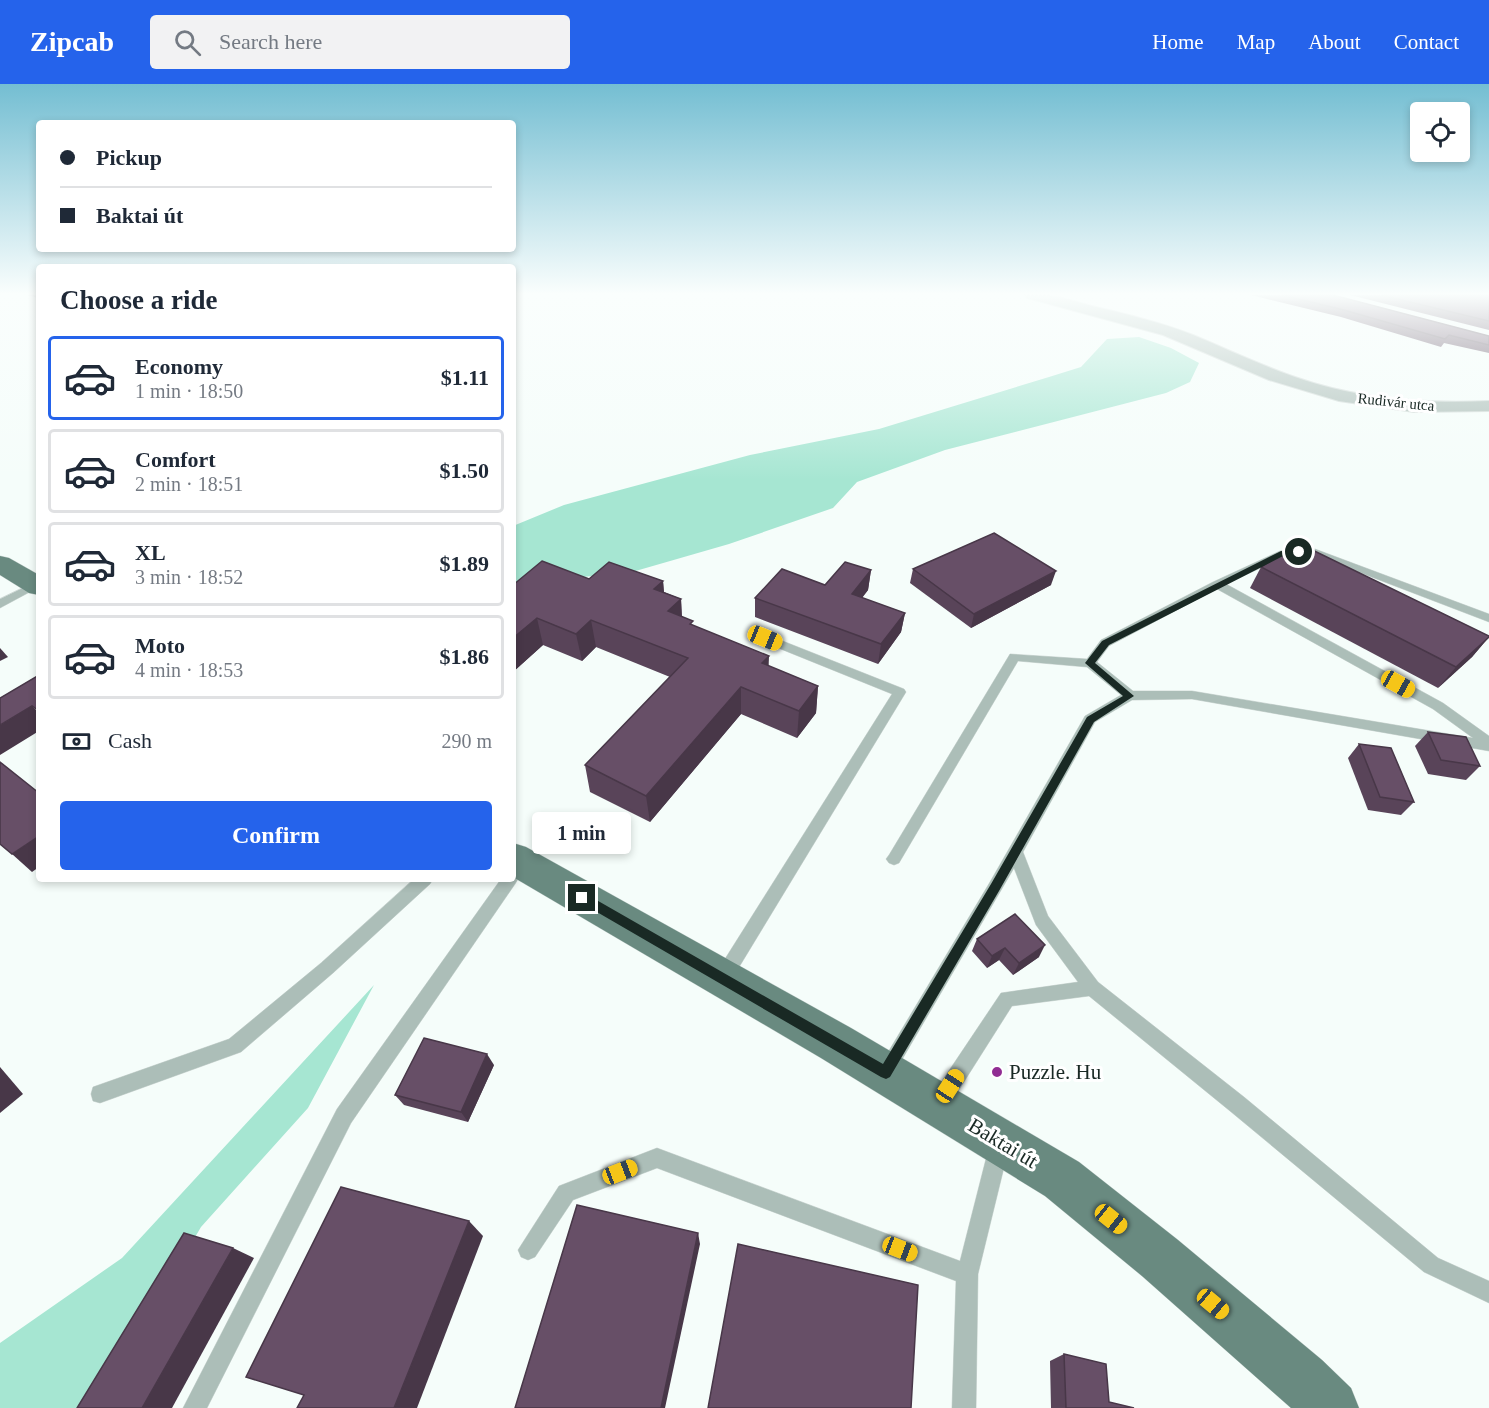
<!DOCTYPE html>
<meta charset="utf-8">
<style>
body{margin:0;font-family:Georgia,serif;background:#f2f2f3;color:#1f2937;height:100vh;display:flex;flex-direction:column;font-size:22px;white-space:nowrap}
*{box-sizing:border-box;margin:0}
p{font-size:20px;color:#747a83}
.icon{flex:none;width:33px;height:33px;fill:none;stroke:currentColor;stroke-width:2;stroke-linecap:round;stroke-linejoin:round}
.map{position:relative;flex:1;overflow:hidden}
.panel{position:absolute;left:36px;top:180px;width:480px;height:618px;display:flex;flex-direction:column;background:#fff;border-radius:6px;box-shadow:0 3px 9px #0003}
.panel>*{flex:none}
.banner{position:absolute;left:36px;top:36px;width:480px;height:132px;border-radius:6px;box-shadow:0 3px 9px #0003;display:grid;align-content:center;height:132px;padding:0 24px;background:#fff}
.controls{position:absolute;left:1410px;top:18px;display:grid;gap:12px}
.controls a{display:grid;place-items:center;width:60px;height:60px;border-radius:6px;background:#fff;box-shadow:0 3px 9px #0003;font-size:30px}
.end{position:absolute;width:27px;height:27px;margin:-14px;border:8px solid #192924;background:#fff;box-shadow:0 0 0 3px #fff}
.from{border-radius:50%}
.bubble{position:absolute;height:42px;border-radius:6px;background:#fff;box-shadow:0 3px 9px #0003;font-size:20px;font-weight:700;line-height:42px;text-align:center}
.car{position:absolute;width:18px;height:36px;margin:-18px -9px;border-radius:8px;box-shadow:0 0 4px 2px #0007;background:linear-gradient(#f5c518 24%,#345 0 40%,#f5c518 0 76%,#345 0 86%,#f5c518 0)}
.banner b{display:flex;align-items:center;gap:21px;height:57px;font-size:22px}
.banner b+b{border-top:2px solid #e0e1e3}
.banner i{width:15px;height:15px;background:#1f2937}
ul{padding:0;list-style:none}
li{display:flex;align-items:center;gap:18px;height:84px;margin:0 12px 9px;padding:0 12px;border:3px solid #e0e1e3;border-radius:6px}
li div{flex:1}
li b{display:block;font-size:22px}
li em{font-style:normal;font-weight:700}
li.selected{border-color:#2563eb}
li>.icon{width:54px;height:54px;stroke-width:1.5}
h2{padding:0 24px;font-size:27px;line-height:72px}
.pay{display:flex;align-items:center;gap:15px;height:66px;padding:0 24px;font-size:22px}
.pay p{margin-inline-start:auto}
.action{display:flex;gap:12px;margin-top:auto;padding:12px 24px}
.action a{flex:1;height:69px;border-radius:6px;background:#2563eb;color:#fff;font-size:24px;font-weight:700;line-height:69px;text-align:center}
header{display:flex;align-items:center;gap:36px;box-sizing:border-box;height:84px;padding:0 30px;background:#2563eb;color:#fff}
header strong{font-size:28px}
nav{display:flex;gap:33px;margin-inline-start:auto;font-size:21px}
.search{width:420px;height:54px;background:#f2f2f3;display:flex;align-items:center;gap:15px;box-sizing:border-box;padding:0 21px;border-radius:6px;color:#747a83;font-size:22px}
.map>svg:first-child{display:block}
.green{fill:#a6e6d2}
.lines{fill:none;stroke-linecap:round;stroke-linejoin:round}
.lane-casing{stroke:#d2dbd8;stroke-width:1}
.street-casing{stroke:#d2dbd8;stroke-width:2}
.primary-casing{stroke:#d2dbd8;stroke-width:1}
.lane{fill:#acbeb8;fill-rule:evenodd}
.street{fill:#acbeb8;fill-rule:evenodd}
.primary{fill:#698a80;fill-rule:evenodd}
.wall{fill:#594459}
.shaded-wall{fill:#483748}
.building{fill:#674f67;stroke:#483748;stroke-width:1.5}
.route{fill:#192924}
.poi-dot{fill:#912d93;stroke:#fff;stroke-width:2}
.labels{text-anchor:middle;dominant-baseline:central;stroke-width:6;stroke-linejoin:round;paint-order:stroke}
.far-street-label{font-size:15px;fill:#192924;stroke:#fff}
.near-poi-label{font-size:21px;fill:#192924;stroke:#fff;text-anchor:start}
.near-street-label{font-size:21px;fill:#192924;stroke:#fff}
</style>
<header>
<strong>Zipcab</strong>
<div class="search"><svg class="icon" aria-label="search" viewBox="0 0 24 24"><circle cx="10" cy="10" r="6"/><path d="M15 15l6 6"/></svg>Search here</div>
<nav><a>Home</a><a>Map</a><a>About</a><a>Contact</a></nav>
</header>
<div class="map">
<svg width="1489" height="1324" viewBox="0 0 1489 1324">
<rect width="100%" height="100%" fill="#f5fdfa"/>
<!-- green -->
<g class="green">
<polygon points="1139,253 1171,264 1199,279 1190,298 1166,309 945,366 857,398 833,424 729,460 632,488 513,500 513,442 564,421 750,371 879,345 1049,293 1081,283 1107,255"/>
<polygon points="374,901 308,1024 201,1143 95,1324 0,1324 0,1259 122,1174"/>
</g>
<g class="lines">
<!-- lane casing -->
<g class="lane-casing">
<g id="lane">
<path d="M 1315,465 L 1489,530 L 1489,538 L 1314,471 L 1286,472 L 1226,500 L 1443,619 L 1489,652 L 1489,667 L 1192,615 L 1132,616 L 1095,638 L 1023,768 L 1048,832 L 1098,898 L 1244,1013 L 1438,1174 L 1489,1197 L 1489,1219 L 1424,1188 L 1230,1027 L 1089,912 L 1012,922 L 948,1023 L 941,1025 L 934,1023 L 932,1016 L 934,1009 L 1001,909 L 1078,898 L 1036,841 L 1014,784 L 893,991 L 887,994 L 881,991 L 878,985 L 990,798 L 1085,632 L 1121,611 L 1087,583 L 1018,577 L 899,779 L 894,781 L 889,779 L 886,775 L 889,771 L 1010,570 L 1087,575 L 1101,556 L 1213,498 L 1280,467 ZM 1217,505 L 1433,625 L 1473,654 L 1192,607 L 1133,607 L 1097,578 L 1109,562 Z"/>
<polygon points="35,498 39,499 39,503 0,524 0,515"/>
<polygon points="765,550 904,605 906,608 730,898 724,900 718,898 716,892 718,886 892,610 761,557 759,554 761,551"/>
<polygon points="513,790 518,795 515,800 351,1039 207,1324 183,1324 337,1025 501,795 513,795"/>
<polygon points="414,795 433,795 430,800 333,889 241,968 100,1019 93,1017 91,1010 93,1003 229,955 321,879"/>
<polygon points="999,1053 1006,1056 1009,1063 978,1190 976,1324 952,1324 956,1197 657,1084 573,1116 535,1173 528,1176 521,1173 518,1166 559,1102 657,1064 960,1177 989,1063 992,1056"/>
</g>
</g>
<!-- street casing -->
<g class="street-casing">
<path id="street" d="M 1025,211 C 1047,208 1070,216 1092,222 C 1126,230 1160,238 1193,251 C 1227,265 1260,281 1295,293 C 1357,315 1423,320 1489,317 L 1489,327 L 1414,328 L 1339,317 L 1269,296 L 1163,251 L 1027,214 Z"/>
</g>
<!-- primary casing -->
<g class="primary-casing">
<g id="primary">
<polygon points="0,472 9,474 39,491 39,511 29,509 0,491"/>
<polygon points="513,759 526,763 851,944 1079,1078 1178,1156 1322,1276 1351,1304 1359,1324 1291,1324 1142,1192 1045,1112 821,974 513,793"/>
</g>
</g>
<!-- lane -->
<use href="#lane" class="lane"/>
<!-- street -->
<use href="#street" class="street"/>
<!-- primary -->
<use href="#primary" class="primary"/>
</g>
<!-- wall -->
<g class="wall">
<polygon points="27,211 39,211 39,214"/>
<polygon points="1251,211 1333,211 1489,252 1489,269 1444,259 1441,263 1341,233"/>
<polygon points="1350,211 1489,211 1489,246"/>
<polygon points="1261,483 1489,553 1472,573 1438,604 1250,504"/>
<polygon points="913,485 1051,501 971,544 910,499"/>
<polygon points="871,486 868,506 862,514 905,529 901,548 878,580 755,533 755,514 825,501"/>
<polygon points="589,495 663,497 664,508 681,515 682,532 694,542 768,582 818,602 816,629 797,654 741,630 650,738 590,708 585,681 670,593 596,563 582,577 543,561 513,588 513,501"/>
<polygon points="1428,648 1480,682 1466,696 1428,690 1415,662"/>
<polygon points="1359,660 1414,718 1401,731 1368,726 1348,674"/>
<polygon points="977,855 1039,873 1013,891 999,876 987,884 972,867"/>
<polygon points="494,981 468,1038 404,1021 395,1011"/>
<polygon points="1064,1270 1109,1318 1134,1324 1051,1324 1050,1277"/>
</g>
<!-- shaded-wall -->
<g class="shaded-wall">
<polygon points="871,486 868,506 849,530 852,510"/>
<polygon points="1056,487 1051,501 971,544 974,530"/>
<polygon points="663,497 665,524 654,505"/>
<polygon points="681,515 682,542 668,527"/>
<polygon points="905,529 901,548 878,580 881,560"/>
<polygon points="537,534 543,561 513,588 513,554"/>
<polygon points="591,536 596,563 582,577 576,550"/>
<polygon points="1489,553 1472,573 1438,604 1456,583"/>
<polygon points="0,564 8,573 0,577"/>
<polygon points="769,572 768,599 762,579"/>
<polygon points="818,602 816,629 797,654 799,627"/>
<polygon points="741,603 741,630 650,738 646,712"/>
<polygon points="32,622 39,629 39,647 0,671 0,641"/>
<polygon points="39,752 39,783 32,788 12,770"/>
<polygon points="1045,861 1039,873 1013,891 1019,879"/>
<polygon points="1005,864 999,876 987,884 992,872"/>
<polygon points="487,970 494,981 468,1038 461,1028"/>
<polygon points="0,983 23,1010 0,1029"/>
<polygon points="469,1137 483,1152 417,1324 394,1324"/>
<polygon points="698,1149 700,1160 665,1324 661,1324"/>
<polygon points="233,1164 254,1174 172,1324 142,1324"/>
</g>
<!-- building -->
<g class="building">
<polygon points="1282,211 1333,211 1489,252 1489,261 1449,251 1445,255 1344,226"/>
<polygon points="1381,211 1489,211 1489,237"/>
<polygon points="994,449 1056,487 974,530 913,485"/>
<polygon points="1298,459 1489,552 1489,553 1456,583 1261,483"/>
<polygon points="542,477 589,495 609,478 663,497 654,505 681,515 668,527 693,537 690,540 769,572 762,579 818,602 799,627 741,603 646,712 585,681 688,574 591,536 576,550 537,534 513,554 513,501"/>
<polygon points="845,478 871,486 852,510 905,529 881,560 755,514 782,485 825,501"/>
<polygon points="39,591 39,627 32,622 0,641 0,614"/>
<polygon points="1428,648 1466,653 1480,682 1441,676"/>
<polygon points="1359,660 1391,664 1414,718 1380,713"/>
<polygon points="0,678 39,709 39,752 12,770 0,760"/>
<polygon points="1015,830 1045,861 1019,879 1005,864 992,872 977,855"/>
<polygon points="424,954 487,970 461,1028 395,1011"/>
<polygon points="341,1103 469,1137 394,1324 297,1324 304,1311 246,1293"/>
<polygon points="577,1121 698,1149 661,1324 515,1324"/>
<polygon points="184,1149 233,1164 142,1324 77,1324"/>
<polygon points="738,1160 918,1201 911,1324 708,1324"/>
<polygon points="1064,1270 1106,1280 1109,1318 1134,1324 1066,1324"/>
</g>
<!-- sky -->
<linearGradient id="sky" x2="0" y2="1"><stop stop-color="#74bed2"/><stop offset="0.53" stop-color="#fafefd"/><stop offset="1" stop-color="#fafefd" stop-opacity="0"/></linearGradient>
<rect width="1489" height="396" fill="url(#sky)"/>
<!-- route -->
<polygon class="route" points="1299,466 1303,468 1302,470 1285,471 1109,561 1095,579 1134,612 1094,638 999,807 890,993 886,995 881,993 578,817 578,810 586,810 883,980 991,800 1087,633 1123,612 1085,579 1102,557 1281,467"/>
<!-- markers -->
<circle class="poi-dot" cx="997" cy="988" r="6"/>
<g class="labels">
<!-- far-street labels -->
<g class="far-street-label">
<text transform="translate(1396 318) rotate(6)">Rudivár utca</text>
</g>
<!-- near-poi labels -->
<g class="near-poi-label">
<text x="1009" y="988">Puzzle. Hu</text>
</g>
<!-- near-street labels -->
<g class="near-street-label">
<text transform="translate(1003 1059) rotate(31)">Baktai út</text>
</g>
</g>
</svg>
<div class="controls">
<a><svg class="icon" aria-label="locate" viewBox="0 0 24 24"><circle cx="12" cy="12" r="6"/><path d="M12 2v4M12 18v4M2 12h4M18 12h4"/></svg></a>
</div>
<i class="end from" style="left:1299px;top:468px"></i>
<i class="end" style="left:582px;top:814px"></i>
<div class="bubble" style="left:532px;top:728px;width:99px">1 min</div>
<i class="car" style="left:765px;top:554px;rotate:112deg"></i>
<i class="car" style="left:1398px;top:600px;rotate:119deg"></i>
<i class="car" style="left:950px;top:1002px;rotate:33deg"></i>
<i class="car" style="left:620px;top:1088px;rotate:69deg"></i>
<i class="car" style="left:1111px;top:1135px;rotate:129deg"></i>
<i class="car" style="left:900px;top:1165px;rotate:111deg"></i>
<i class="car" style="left:1213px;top:1220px;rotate:130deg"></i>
<div class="banner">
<b><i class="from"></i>Pickup</b>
<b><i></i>Baktai út</b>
</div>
<section class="panel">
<h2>Choose a ride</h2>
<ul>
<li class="selected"><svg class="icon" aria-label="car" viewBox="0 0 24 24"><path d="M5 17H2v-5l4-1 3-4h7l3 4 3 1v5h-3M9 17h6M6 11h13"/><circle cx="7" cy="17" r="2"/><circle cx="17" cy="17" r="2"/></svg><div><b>Economy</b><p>1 min · 18:50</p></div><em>$1.11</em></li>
<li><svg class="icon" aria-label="car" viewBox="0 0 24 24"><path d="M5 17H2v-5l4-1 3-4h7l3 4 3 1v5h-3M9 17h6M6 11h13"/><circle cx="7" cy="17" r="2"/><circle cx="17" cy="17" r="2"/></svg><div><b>Comfort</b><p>2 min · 18:51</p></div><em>$1.50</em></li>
<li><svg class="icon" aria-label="car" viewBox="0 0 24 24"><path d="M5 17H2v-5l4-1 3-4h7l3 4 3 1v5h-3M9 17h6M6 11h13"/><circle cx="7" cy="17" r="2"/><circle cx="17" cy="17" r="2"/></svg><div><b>XL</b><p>3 min · 18:52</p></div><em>$1.89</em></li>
<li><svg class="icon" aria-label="car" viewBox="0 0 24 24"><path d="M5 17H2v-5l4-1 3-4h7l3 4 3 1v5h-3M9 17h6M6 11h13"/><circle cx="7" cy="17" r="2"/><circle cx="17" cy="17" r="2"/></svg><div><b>Moto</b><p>4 min · 18:53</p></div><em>$1.86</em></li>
</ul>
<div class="pay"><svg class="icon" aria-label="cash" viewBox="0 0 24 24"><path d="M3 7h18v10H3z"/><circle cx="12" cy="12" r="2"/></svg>Cash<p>290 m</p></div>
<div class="action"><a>Confirm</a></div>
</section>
</div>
